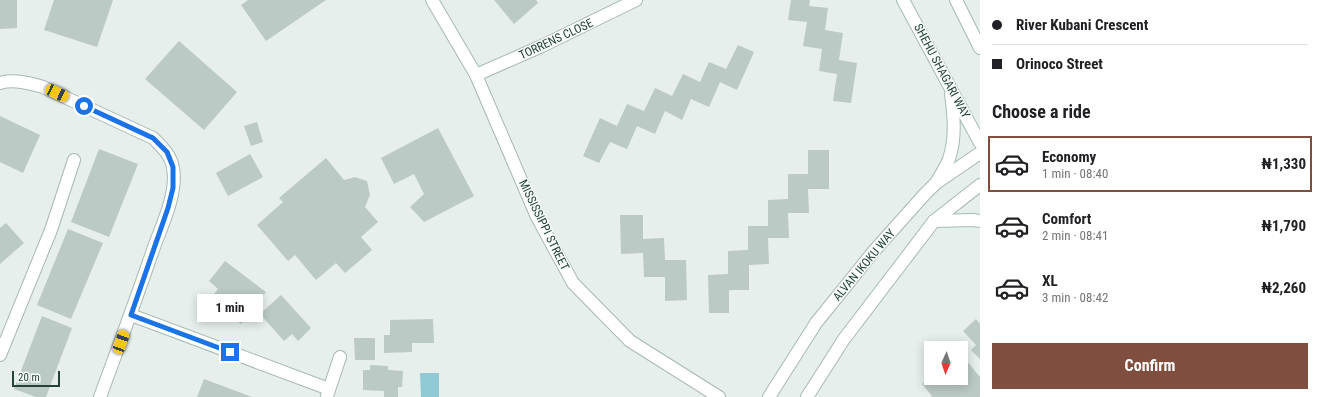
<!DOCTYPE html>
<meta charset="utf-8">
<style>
body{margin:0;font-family:"Roboto Condensed",sans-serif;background:#f6f6f6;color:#202124;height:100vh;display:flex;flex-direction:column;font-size:15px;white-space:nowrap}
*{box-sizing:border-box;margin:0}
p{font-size:13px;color:#757577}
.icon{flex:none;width:22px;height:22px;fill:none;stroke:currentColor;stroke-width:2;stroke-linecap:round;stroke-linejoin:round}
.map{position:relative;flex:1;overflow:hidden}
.sheet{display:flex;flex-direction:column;background:#fff;width:340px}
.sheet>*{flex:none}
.guide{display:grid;align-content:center;height:88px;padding:0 12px;background:#fff}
.needle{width:26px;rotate:183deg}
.buttons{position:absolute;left:924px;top:341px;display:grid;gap:8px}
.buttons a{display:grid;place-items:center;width:44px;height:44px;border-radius:0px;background:#fff;box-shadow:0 2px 10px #0003;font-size:20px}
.scale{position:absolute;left:12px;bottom:10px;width:48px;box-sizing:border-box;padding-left:4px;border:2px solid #24423a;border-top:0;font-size:11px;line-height:14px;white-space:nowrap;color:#24423a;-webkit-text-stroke:3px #f7fbf9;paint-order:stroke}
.end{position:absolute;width:18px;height:18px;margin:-9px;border:5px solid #1a73e8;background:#fff;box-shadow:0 0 0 2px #fff}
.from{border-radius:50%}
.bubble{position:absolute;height:28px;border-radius:0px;background:#fff;box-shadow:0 2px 10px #0003;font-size:13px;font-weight:700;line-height:28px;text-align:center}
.car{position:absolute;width:12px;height:24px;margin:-12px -6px;border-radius:5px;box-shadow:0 0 3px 1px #0007;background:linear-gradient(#f5c518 24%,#345 0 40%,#f5c518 0 76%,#345 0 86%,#f5c518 0)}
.guide b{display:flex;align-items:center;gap:14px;height:38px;font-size:15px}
.guide b+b{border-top:1px solid #e0e0e0}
.guide i{width:10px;height:10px;background:#202124}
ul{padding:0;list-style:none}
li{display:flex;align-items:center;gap:12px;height:56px;margin:0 8px 6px;padding:0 4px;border:2px solid transparent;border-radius:0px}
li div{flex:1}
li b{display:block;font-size:15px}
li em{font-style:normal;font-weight:700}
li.current{border-color:#7f4e3f}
li>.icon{width:36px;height:36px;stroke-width:1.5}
h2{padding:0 12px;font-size:18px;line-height:48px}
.action{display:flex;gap:8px;margin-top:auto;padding:8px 12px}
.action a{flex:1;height:46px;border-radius:0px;background:#7f4e3f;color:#fff;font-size:16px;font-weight:700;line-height:46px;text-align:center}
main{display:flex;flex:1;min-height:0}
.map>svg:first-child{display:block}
.water{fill:#8ec9d4}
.building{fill:#bbcac4}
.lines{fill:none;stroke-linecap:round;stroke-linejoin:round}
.minor-casing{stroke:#a8b8b2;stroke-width:14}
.tertiary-casing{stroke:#a8b8b2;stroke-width:14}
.secondary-casing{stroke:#a4bbb3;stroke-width:14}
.minor{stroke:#fff;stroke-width:12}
.tertiary{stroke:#fff;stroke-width:12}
.secondary{stroke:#fff;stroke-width:12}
.route{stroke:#1a73e8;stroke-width:5}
.labels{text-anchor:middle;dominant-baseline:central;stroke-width:3;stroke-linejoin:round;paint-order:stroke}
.street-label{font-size:12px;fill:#24423a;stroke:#f7fbf9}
</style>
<main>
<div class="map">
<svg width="980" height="397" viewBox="0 0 980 397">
<rect width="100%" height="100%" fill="#e6efeb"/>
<!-- water -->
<polygon class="water" points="420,373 439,373 439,397 421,397"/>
<!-- building -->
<g class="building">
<polygon points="0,0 17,0 17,28 0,29"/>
<polygon points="54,0 113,0 97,47 44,30"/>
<polygon points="248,0 326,0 266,41 241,5"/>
<polygon points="494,0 536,0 538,3 514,24"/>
<polygon points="791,0 810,0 809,6 828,8 825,30 843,33 839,60 857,63 851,103 833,101 837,74 819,71 822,49 803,46 807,22 788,20"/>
<polygon points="179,41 237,92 204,130 145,79"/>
<polygon points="738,45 754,52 737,90 720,82 709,107 691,99 682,120 665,111 655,134 637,126 627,149 610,142 599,163 583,156 600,118 617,126 627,104 644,111 655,88 672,96 683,74 700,82 709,62 726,69"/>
<polygon points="0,116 40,135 23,173 0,162"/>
<polygon points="257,122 263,142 251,146 244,126"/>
<polygon points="438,128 474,196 424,222 410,207 424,194 414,174 394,184 381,158"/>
<polygon points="99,149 138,164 109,237 71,222"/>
<polygon points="808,150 829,150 829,189 808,189 809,213 788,213 789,238 768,238 769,264 749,265 749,290 729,290 729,313 709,313 708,275 728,274 728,251 748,250 748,226 768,226 768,200 788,199 788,174 808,174"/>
<polygon points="250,154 263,177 228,196 216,173"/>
<polygon points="326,158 344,180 355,177 367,181 370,195 365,207 378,222 361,237 372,250 345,273 336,263 316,280 295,255 288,261 257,225 283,202 279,198"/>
<polygon points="620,215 643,215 643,239 664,238 665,260 686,260 687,300 665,301 665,277 644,277 643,253 621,254"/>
<polygon points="6,223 24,243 0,264 0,228"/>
<polygon points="68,229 103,243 71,319 37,305"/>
<polygon points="225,261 266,292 241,324 209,300 218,289 209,281"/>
<polygon points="281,295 311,328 298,341 292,334 284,341 260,314"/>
<polygon points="42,316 72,328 46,397 36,397 14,389"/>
<polygon points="433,319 434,343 412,343 412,352 384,353 384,335 390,335 390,320"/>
<polygon points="976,319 980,324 980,359 971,350 976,345 963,331"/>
<polygon points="354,338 375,338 375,360 355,360"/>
<polygon points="961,354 980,377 980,396 979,397 930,397 932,396 922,384 931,377 931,378 961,378"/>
<polygon points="370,365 388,366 388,370 403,371 402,387 398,387 398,397 384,397 384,391 363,390 363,370 370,370"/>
<polygon points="204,379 252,397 197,397"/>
</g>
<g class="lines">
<!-- minor casing -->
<g class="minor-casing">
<g id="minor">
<polyline points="432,0 476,75 537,217 573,283 630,341 719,397"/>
<polyline points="476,75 542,46 636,0"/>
<path d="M 0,83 C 14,79 29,83 43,87 L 153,138 C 161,146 171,155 173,168 C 178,193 161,227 153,250 C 136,300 118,348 100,397"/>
<polyline points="131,315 329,389"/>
<polyline points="0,355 51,230 74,160"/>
<polyline points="327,396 340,357"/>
</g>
</g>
<!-- tertiary casing -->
<g class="tertiary-casing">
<g id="tertiary">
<polyline points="769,397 816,323 874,251 924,195 936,183 980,153"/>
<polyline points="807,397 844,339 934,221 980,185"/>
</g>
</g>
<!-- secondary casing -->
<g class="secondary-casing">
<g id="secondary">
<polyline points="903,0 980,143"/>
<polyline points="956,0 980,48"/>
<path d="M 936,183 C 940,176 946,167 949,159 C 956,138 954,116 951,94"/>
<polyline points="934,221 973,220 980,221"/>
</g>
</g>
<!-- minor -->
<use href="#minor" class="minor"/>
<!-- tertiary -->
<use href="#tertiary" class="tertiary"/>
<!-- secondary -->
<use href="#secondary" class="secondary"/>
</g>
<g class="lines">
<!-- route -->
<polyline class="route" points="84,106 153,138 167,152 173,167 173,188 168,208 131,315 230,352"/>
</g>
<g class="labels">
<!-- street labels -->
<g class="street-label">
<text transform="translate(556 39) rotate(-25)">TORRENS CLOSE</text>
<text transform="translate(942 71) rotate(62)">SHEHU SHAGARI WAY</text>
<text transform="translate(544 225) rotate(64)">MISSISSIPPI STREET</text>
<text transform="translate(864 265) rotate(-50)">ALVAN IKOKU WAY</text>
</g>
</g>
</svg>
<div class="buttons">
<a><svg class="needle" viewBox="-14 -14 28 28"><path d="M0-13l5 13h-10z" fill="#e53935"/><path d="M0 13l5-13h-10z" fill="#757577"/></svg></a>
</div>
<div class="scale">20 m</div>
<i class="end from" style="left:84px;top:106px"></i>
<i class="end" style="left:230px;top:352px"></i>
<div class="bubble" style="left:197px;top:294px;width:66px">1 min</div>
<i class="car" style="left:57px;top:93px;rotate:115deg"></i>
<i class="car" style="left:121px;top:342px;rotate:20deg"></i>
</div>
<section class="sheet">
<div class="guide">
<b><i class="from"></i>River Kubani Crescent</b>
<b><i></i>Orinoco Street</b>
</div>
<h2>Choose a ride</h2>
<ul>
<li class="current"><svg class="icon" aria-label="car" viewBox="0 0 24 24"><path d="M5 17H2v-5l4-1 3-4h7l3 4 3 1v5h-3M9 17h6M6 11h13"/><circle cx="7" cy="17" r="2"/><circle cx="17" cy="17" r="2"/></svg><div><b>Economy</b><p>1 min · 08:40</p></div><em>₦1,330</em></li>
<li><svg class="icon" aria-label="car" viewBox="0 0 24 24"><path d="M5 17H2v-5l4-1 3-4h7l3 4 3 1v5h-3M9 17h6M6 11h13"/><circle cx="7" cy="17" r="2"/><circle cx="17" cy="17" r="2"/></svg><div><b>Comfort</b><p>2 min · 08:41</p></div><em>₦1,790</em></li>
<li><svg class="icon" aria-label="car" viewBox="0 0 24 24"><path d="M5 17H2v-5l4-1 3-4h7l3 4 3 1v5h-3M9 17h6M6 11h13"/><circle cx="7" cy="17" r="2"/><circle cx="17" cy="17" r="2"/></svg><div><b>XL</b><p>3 min · 08:42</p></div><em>₦2,260</em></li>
</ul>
<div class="action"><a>Confirm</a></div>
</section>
</main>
